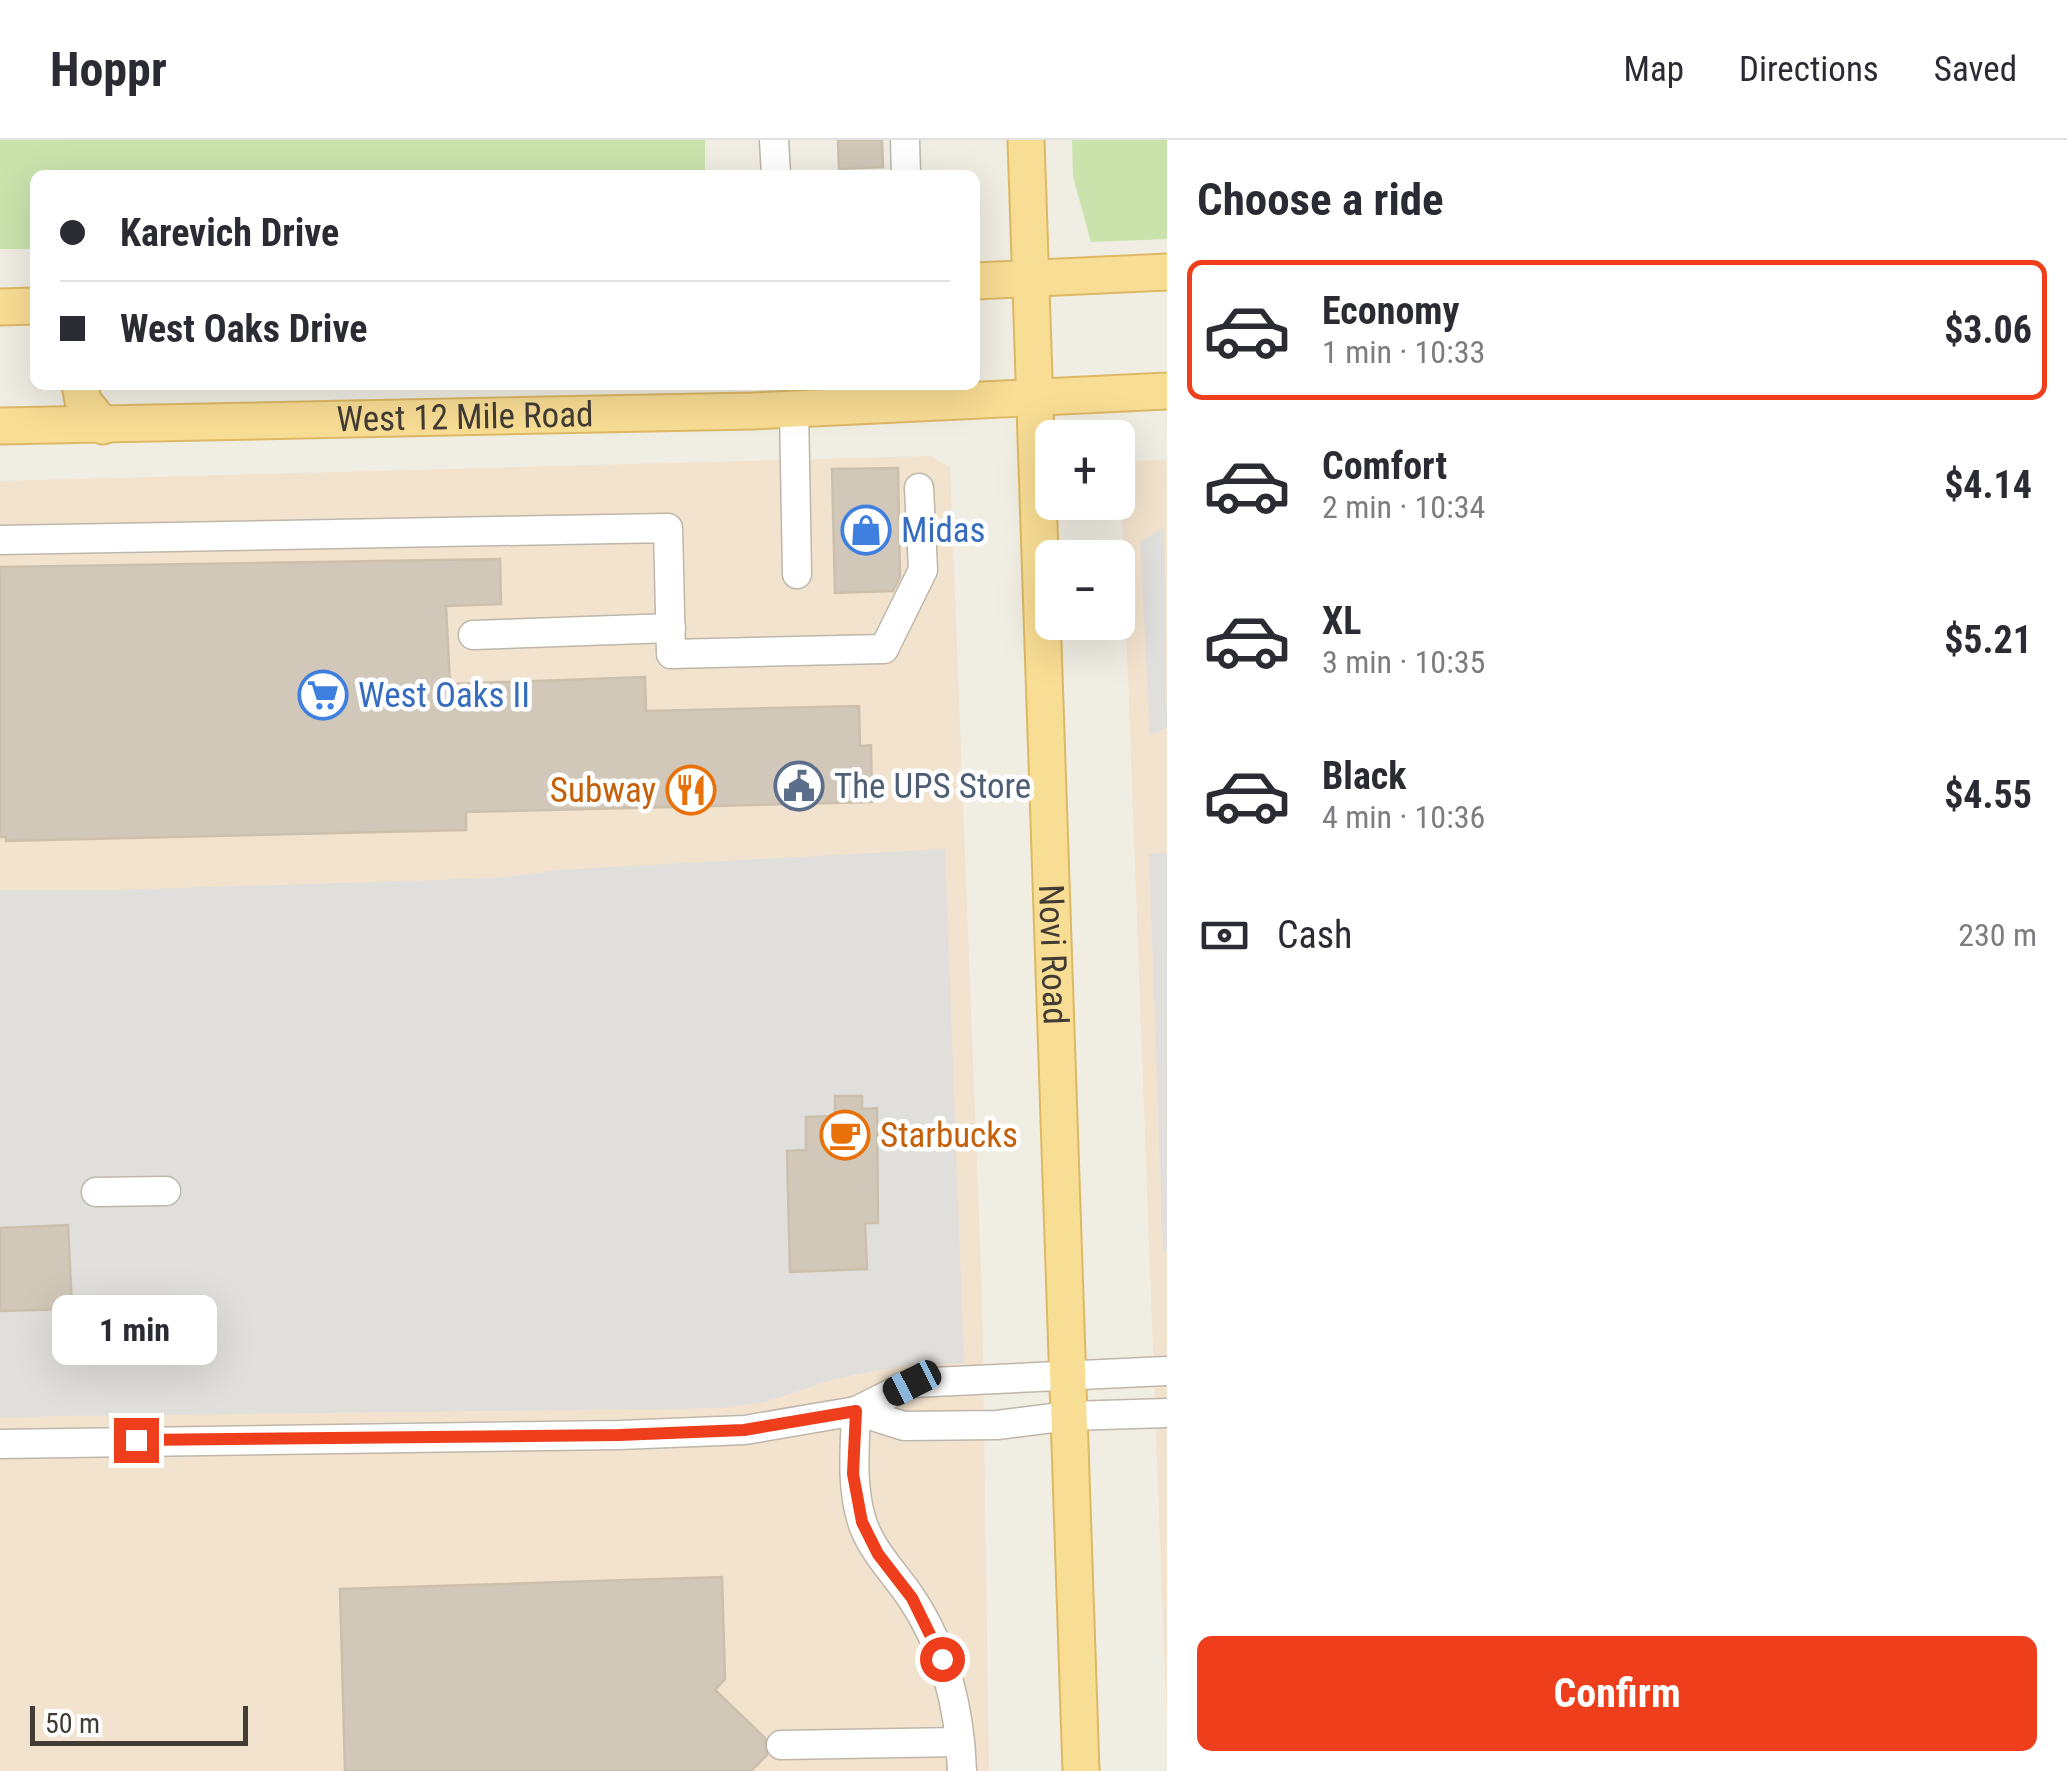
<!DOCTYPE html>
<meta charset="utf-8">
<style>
body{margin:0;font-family:"Roboto Condensed",sans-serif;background:#f7f7f7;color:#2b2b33;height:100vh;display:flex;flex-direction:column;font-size:38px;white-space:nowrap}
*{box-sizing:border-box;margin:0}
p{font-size:32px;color:#7c7c81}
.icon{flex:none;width:55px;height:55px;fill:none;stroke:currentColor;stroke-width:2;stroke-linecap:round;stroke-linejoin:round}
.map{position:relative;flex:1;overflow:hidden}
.details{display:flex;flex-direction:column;background:#fff;width:900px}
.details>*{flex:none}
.guide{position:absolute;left:30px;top:30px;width:950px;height:220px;border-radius:15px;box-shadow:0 10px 40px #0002;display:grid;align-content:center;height:220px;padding:0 30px;background:#fff}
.buttons{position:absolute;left:1035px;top:280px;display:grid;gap:20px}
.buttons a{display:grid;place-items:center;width:100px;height:100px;border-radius:15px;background:#fff;box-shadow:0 10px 40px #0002;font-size:50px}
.scale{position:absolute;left:30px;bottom:25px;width:218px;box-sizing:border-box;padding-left:10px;border:5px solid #423c34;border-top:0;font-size:28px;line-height:35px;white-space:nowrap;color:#423c34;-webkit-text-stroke:8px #fff;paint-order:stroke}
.end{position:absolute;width:45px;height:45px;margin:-22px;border:12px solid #ee3e1c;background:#fff;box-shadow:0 0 0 5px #fff}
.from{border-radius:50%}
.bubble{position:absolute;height:70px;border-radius:15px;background:#fff;box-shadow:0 10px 40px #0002;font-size:32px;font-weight:700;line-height:70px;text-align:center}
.car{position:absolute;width:30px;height:60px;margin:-30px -15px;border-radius:12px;box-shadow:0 0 8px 2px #0007;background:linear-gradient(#222 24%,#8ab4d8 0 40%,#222 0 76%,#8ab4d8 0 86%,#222 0)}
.guide b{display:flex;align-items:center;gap:35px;height:95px;font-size:38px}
.guide b+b{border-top:2px solid #e1e1e2}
.guide i{width:25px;height:25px;background:#2b2b33}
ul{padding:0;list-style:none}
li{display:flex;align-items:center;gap:30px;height:140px;margin:0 20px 15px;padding:0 10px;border:5px solid transparent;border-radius:15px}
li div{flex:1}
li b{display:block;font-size:38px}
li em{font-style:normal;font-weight:700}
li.selected{border-color:#ee3e1c}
li>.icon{width:90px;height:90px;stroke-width:1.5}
h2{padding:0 30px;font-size:45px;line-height:120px}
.pay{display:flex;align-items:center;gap:25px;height:110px;padding:0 30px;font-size:38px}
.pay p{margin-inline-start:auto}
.primary-button{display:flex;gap:20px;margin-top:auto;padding:20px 30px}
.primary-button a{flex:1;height:115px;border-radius:15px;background:#ee3e1c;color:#fff;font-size:40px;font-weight:700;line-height:115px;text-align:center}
header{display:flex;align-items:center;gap:60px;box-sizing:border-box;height:140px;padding:0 50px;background:#fff;border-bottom:2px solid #e1e1e2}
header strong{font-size:48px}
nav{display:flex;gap:55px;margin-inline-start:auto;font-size:35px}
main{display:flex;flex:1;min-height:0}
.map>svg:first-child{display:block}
.commercial{fill:#f2e3ce}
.green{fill:#cae3ad}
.parking{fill:#e1dfdb}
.building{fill:#d1c8b9;stroke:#ccc0ad;stroke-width:2.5}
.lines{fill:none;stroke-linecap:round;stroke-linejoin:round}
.minor-casing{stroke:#beb7a9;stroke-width:31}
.major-casing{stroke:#dcb965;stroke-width:39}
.minor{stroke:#fff;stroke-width:28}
.major{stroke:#f8dd94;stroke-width:35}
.route{stroke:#ee3e1c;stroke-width:12}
.labels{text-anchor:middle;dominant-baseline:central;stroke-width:9;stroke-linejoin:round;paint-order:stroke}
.street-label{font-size:35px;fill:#423c34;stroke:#fff}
.shop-label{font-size:35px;fill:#366cbe;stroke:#fff;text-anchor:start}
.service-label{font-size:35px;fill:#4e5e75;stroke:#fff;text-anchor:start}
.food-label{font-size:35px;fill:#c56008;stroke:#fff;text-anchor:end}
</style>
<header>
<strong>Hoppr</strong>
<nav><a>Map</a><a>Directions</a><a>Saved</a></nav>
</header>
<main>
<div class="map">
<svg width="1167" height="1631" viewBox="0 0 1167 1631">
<rect width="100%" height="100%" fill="#f0ede3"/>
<!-- commercial -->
<g class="commercial">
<polygon points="931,316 950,327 982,1155 989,1631 0,1631 0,341"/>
<polygon points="1167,320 1167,1589 1120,321"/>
</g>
<!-- green -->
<g class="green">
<polygon points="0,0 705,0 705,35 35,35 35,109 0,109"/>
<polygon points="1072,0 1167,0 1167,99 1091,102 1073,37"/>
</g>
<!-- parking -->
<g class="parking">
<polygon points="1164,387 1167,588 1150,595 1140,402"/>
<polygon points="945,709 964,1223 900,1226 834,1239 765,1262 723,1268 0,1277 0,750 116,750 498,738 559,730"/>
<polygon points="1167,713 1167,1111 1163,1112 1149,714"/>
</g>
<!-- building -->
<g class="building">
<polygon points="838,0 882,0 883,27 839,29"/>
<polygon points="898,328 900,437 893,451 835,453 832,329"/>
<polygon points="500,419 501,464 446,466 450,544 645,537 646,571 859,566 860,606 871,605 872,662 466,672 466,690 6,701 6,697 0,697 0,427"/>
<polygon points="835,956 862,956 862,969 877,968 878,1083 865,1083 867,1129 790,1132 787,1011 806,1010 806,977 835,976"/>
<polygon points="68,1085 72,1169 0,1171 0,1088"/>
<polygon points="722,1437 725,1539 715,1550 765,1598 767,1615 751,1631 345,1631 340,1449"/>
</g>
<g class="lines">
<!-- minor casing -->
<g class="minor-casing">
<g id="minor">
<polyline points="774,0 776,35"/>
<polyline points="905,0 906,35"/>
<polyline points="794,269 797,434"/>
<polyline points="0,400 668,388 671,514 884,509 923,430 919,348"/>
<polyline points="473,495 671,488"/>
<polyline points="96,1052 166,1051"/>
<path d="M 856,1271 C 855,1307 851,1343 861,1378 C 869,1408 893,1431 910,1456 C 945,1507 960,1570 962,1631"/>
<polyline points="856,1271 904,1286 997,1285 1069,1276 1167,1273"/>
<polyline points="0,1304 619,1295 745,1290 856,1271 912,1243 1167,1231"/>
<polyline points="781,1605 960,1602"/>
</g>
</g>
<!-- major casing -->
<g class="major-casing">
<g id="major">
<path id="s1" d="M 1026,0 L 1081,1631"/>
<polyline points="975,141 1167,132"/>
<polyline points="0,167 35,166"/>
<polyline points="80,245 83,261 103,286"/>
<path id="s2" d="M 0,286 L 752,271 L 1167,251"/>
</g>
</g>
<!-- minor -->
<use href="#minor" class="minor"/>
<!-- major -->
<use href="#major" class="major"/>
</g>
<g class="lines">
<!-- route -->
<polyline class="route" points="136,1300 619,1295 744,1290 856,1271 853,1334 862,1382 878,1414 912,1458 942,1519"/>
</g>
<!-- icons -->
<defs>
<g id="shop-ring" transform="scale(2.5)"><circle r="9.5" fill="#fff" stroke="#3f7fe0" stroke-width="1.5"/><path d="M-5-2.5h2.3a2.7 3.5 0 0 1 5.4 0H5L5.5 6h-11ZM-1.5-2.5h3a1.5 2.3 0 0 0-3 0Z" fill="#3f7fe0"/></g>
<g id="supermarket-ring" transform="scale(2.5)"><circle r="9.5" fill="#fff" stroke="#3f7fe0" stroke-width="1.5"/><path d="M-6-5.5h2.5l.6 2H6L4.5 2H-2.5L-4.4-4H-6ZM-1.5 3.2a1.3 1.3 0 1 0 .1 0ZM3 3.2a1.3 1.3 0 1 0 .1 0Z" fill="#3f7fe0"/></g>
<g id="civic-ring" transform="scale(2.5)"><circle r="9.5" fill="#fff" stroke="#5c6f8a" stroke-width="1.5"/><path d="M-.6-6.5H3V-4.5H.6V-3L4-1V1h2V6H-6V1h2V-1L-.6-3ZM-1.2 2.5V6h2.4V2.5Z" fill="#5c6f8a"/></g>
<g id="restaurant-ring" transform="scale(2.5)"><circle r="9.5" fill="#fff" stroke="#e8710a" stroke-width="1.5"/><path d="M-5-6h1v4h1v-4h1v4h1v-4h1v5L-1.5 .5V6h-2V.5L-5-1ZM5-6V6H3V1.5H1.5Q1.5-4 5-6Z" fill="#e8710a"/></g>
<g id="cafe-ring" transform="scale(2.5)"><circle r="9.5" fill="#fff" stroke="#e8710a" stroke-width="1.5"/><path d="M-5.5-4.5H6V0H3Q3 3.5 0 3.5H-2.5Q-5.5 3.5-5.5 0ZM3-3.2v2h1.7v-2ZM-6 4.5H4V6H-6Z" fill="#e8710a"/></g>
</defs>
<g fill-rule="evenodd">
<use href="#shop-ring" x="866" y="390"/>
<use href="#supermarket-ring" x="323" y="555"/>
<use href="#civic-ring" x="799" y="646"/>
<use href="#restaurant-ring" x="691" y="650"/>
<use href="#cafe-ring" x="845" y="995"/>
</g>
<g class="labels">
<!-- street labels -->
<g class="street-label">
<text stroke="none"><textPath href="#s2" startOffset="465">West 12 Mile Road</textPath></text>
<text stroke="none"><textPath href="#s1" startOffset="815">Novi Road</textPath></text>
</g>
<!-- shop labels -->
<g class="shop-label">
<text x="901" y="390">Midas</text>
<text x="358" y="555">West Oaks II</text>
</g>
<!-- service labels -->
<g class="service-label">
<text x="834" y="646">The UPS Store</text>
</g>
<!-- food labels -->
<g class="food-label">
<text x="656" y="650">Subway</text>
<text x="880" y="995" text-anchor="start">Starbucks</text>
</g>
</g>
</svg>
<div class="buttons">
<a>+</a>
<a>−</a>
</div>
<div class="scale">50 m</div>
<i class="end from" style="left:942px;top:1519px"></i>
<i class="end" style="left:136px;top:1300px"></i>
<div class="bubble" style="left:52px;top:1155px;width:165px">1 min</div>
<i class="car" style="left:912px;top:1243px;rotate:243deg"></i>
<div class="guide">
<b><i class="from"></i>Karevich Drive</b>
<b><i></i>West Oaks Drive</b>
</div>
</div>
<section class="details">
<h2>Choose a ride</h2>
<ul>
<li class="selected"><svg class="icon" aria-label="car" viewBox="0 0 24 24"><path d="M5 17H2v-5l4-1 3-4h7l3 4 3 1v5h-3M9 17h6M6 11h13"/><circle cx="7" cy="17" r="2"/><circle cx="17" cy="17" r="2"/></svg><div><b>Economy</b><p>1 min · 10:33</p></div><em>$3.06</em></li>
<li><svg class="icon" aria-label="car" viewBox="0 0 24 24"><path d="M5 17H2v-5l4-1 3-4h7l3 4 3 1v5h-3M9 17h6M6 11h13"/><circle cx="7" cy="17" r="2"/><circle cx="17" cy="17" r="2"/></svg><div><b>Comfort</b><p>2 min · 10:34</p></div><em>$4.14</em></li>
<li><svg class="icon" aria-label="car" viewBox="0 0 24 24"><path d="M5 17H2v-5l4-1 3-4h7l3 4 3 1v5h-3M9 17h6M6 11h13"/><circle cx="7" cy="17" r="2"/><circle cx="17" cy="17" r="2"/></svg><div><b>XL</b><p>3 min · 10:35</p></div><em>$5.21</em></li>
<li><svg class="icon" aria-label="car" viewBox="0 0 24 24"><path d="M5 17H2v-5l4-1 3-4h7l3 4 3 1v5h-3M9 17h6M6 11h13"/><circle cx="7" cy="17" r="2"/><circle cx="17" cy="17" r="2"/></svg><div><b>Black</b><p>4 min · 10:36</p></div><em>$4.55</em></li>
</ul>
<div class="pay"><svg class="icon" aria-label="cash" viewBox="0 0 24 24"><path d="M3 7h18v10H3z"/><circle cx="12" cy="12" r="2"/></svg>Cash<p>230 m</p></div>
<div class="primary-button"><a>Confirm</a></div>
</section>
</main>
